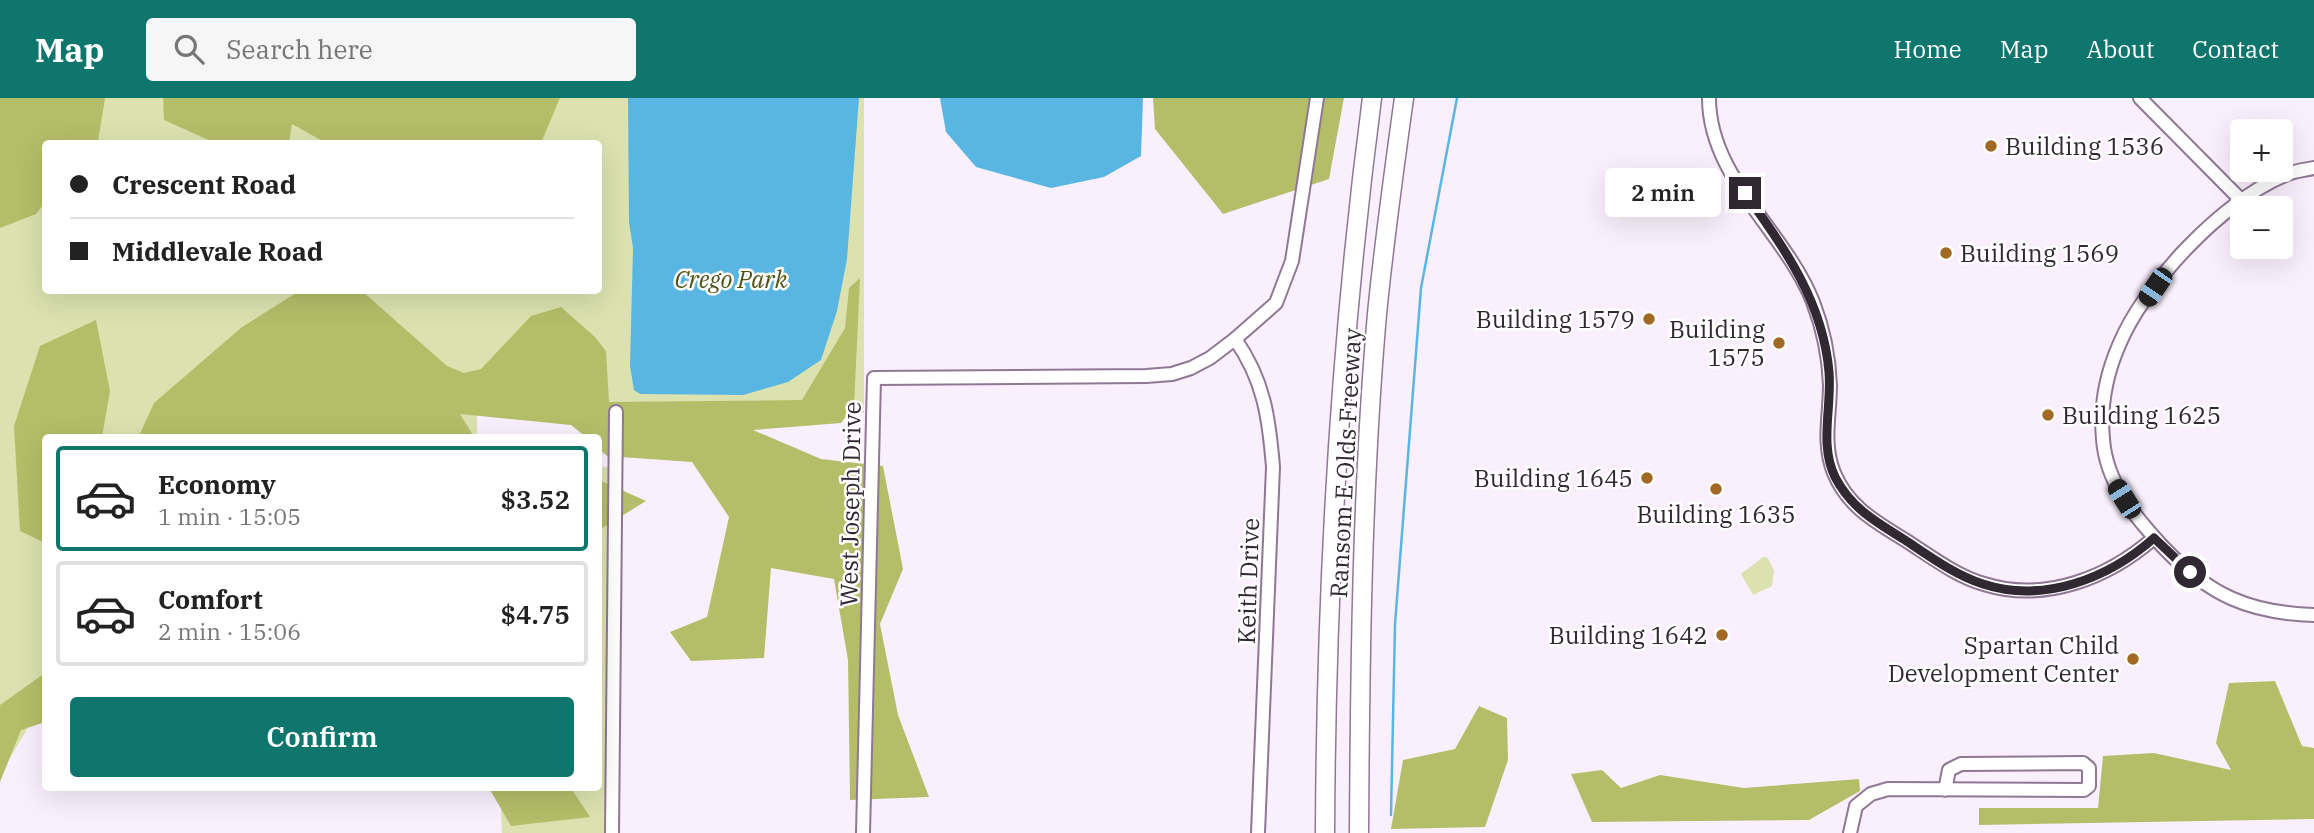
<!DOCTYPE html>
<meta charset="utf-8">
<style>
body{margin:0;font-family:"IBM Plex Serif",serif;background:#f6f6f6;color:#222;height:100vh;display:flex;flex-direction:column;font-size:26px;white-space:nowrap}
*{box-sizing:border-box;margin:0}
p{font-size:23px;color:#767676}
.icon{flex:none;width:38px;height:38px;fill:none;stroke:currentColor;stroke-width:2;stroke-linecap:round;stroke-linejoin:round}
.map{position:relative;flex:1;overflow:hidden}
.sheet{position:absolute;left:42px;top:336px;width:560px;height:357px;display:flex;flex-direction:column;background:#fff;border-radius:7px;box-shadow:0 7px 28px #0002}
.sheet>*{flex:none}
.top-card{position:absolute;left:42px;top:42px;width:560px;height:154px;border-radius:7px;box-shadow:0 7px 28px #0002;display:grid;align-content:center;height:154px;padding:0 28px;background:#fff}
.fabs{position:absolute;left:2230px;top:21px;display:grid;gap:14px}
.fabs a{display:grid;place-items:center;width:63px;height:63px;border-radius:7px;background:#fff;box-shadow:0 7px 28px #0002;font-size:35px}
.end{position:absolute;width:32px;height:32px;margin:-16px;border:9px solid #312833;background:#fff;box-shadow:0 0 0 4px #fff}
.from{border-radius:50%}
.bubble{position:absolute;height:49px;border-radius:7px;background:#fff;box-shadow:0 7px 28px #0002;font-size:23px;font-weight:600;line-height:49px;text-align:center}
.car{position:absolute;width:21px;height:42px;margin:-21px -10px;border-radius:9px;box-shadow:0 0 5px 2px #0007;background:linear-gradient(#222 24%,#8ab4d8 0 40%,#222 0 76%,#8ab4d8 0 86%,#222 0)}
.top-card b{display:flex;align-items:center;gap:24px;height:66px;font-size:26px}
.top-card b+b{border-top:2px solid #e0e0e0}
.top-card i{width:18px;height:18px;background:#222}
ul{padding:12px 0 0;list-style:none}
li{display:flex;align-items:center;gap:21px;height:105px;margin:0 14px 10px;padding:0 14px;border:4px solid #e0e0e0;border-radius:7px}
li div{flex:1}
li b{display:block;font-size:26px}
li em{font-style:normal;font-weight:600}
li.current{border-color:#0f766e}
li>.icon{width:63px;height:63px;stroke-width:1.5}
.action{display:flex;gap:14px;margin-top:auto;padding:14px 28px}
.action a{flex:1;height:80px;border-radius:7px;background:#0f766e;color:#fff;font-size:28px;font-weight:600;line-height:80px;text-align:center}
header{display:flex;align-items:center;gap:42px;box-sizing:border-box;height:98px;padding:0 35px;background:#0f766e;color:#fff}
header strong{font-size:33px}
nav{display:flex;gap:38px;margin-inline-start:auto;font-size:24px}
.search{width:490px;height:63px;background:#f6f6f6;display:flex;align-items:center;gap:18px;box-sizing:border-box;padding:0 24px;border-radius:7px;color:#767676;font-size:26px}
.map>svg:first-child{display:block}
.green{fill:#dbe2af;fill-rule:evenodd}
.forest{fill:#b4be69}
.water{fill:#59b6e2}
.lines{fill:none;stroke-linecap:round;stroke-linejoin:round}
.stream{stroke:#59b6e2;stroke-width:2.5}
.minor-casing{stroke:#8e7894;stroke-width:16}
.highway-casing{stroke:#8e7894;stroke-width:21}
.minor{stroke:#fff;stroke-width:12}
.highway{stroke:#fff;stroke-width:18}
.route{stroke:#312833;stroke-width:9}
.poi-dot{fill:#a06a24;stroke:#fff;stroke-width:2.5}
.labels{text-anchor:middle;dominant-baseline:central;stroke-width:5;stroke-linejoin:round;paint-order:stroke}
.poi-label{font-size:24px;fill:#312833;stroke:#fff;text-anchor:end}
.park-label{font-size:24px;font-style:italic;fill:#4e5315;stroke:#fff}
.street-label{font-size:24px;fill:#312833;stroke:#fff}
</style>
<header>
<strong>Map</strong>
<div class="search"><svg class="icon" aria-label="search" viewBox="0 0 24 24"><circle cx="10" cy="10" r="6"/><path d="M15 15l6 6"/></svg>Search here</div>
<nav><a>Home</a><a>Map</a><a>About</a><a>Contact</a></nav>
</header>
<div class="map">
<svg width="2314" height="735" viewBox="0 0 2314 735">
<rect width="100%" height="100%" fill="#faf0fd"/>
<!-- green -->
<g class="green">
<path d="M 0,0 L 864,0 L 864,315 L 477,313 L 477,339 L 46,340 L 45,601 L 0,677 ZM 46,46 L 598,46 L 598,192 L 46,192 Z"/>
<polygon points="598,369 610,369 605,735 502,735 500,690 598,690"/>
<polygon points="1763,459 1768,460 1774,473 1772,488 1753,497 1741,476"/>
</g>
<!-- forest -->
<g class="forest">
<polygon points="0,0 105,0 98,43 46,46 45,104 36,116 0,130"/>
<polygon points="163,0 560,0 541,45 326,45 292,26 289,45 215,45 164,22"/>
<polygon points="1153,0 1344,0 1329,81 1223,116 1155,31"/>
<polygon points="860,180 854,308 841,325 753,332 821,361 883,368 903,471 880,526 898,617 929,699 850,702 848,562 834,481 771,470 764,560 691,563 670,534 707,519 729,419 692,364 607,358 599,351 598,340 586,339 571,327 460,316 474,339 138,340 154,305 242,229 299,193 362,193 447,268 464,275 481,271 531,218 561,209 595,239 606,253 609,304 802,302 845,230 849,190"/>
<polygon points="96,222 110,293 102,339 46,340 45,445 20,433 14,328 40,248"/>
<polygon points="599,382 646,403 599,432"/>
<polygon points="45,575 45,624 21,632 0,684 0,607"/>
<polygon points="2275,583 2302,648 2314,650 2314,721 1979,727 1979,710 2098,710 2103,658 2154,655 2231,672 2216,645 2229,585"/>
<polygon points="1479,608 1507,620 1508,662 1485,729 1391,731 1403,662 1455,651"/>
<polygon points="1602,672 1621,690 1660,677 1744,690 1859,681 1860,693 1809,722 1592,724 1571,676"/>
<polygon points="489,690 571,690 590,719 511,728"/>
</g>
<!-- water -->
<g class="water">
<polygon points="628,0 859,0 847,161 837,213 821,262 788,284 743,297 640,296 634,292 630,268 633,150 629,124"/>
<polygon points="940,0 1143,0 1141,58 1104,79 1051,90 976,69 946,34"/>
</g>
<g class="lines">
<!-- stream -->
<polyline class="stream" points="1391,717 1395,526 1421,190 1457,0"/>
<!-- minor casing -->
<g class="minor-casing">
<g id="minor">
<path d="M 1709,0 C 1709,80 1785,133 1813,204 C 1823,230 1829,259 1830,287 C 1830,318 1822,345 1834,375 C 1848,409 1876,424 1905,442 C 1930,458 1956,478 1984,486 C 2045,505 2108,480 2154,440"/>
<polyline points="2140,0 2242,103"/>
<path d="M 2314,70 C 2304,72 2292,73 2283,78 C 2222,104 2144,186 2119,247 C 2106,277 2100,309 2103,341 C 2106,385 2135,419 2164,450 C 2209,497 2249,515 2314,517"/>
<path d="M 1235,241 C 1264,282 1269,320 1273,369 L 1258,735"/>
<polyline points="612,735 616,314"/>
<polyline points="863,735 874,280 1146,278 1172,276 1191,270 1210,260 1235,241 1276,205 1292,163 1317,0"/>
<polyline points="1850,735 1856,708 1871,696 1888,691 2084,692 2089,688 2089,670 2083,665 1961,666 1949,672 1945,692"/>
</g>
</g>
<!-- highway casing -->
<g class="highway-casing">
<g id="highway">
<path d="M 1325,735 C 1326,489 1340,243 1372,0"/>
<path d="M 1359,735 C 1360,562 1362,388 1377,216 C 1384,144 1394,72 1404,0"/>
</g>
</g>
<!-- minor -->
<use href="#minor" class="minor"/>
<!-- highway -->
<use href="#highway" class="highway"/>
</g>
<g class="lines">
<!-- route -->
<path class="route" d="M 1745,95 C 1785,151 1823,204 1829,274 C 1832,310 1819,346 1835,379 C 1851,410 1876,424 1905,442 C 1929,458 1955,477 1983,486 C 2044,506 2109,480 2154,440 L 2190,474"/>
</g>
<!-- markers -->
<g class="poi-dot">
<circle cx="1991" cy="48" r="7"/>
<circle cx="1946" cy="155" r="7"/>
<circle cx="1649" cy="221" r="7"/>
<circle cx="1779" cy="245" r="7"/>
<circle cx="2048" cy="317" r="7"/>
<circle cx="1647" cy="380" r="7"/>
<circle cx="1716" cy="391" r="7"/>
<circle cx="1722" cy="537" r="7"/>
<circle cx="2133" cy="561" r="7"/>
</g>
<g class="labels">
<!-- poi labels -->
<g class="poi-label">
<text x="2005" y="48" text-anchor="start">Building 1536</text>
<text x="1960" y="155" text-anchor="start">Building 1569</text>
<text x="1635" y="221">Building 1579</text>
<text x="1765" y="231">Building<tspan x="1765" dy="28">1575</tspan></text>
<text x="2062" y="317" text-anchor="start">Building 1625</text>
<text x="1633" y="380">Building 1645</text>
<text x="1716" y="416" text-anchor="middle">Building 1635</text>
<text x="1708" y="537">Building 1642</text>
<text x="2119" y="547">Spartan Child<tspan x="2119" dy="28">Development Center</tspan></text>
</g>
<!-- park labels -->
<g class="park-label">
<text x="731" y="181">Crego Park</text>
</g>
<!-- street labels -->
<g class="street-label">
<text transform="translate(1345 365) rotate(-87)">Ransom E Olds Freeway</text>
<text transform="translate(850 406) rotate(-89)">West Joseph Drive</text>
<text transform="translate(1248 483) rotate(-88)">Keith Drive</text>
</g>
</g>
</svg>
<div class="fabs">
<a>+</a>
<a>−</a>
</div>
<i class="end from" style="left:2190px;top:474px"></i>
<i class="end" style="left:1745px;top:95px"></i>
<div class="bubble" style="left:1605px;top:70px;width:116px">2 min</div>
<i class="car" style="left:2155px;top:189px;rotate:214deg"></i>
<i class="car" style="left:2124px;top:401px;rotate:328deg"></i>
<div class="top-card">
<b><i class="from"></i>Crescent Road</b>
<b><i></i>Middlevale Road</b>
</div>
<section class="sheet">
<ul>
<li class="current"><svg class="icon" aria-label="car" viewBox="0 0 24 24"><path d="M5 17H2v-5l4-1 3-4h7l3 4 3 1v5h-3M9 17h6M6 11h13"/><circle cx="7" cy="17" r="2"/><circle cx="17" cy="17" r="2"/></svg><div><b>Economy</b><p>1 min · 15:05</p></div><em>$3.52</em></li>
<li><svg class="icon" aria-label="car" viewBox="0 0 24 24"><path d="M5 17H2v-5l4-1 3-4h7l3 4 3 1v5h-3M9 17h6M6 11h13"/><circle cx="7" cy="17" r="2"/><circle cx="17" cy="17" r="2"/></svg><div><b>Comfort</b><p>2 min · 15:06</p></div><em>$4.75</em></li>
</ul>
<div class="action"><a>Confirm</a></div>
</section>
</div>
